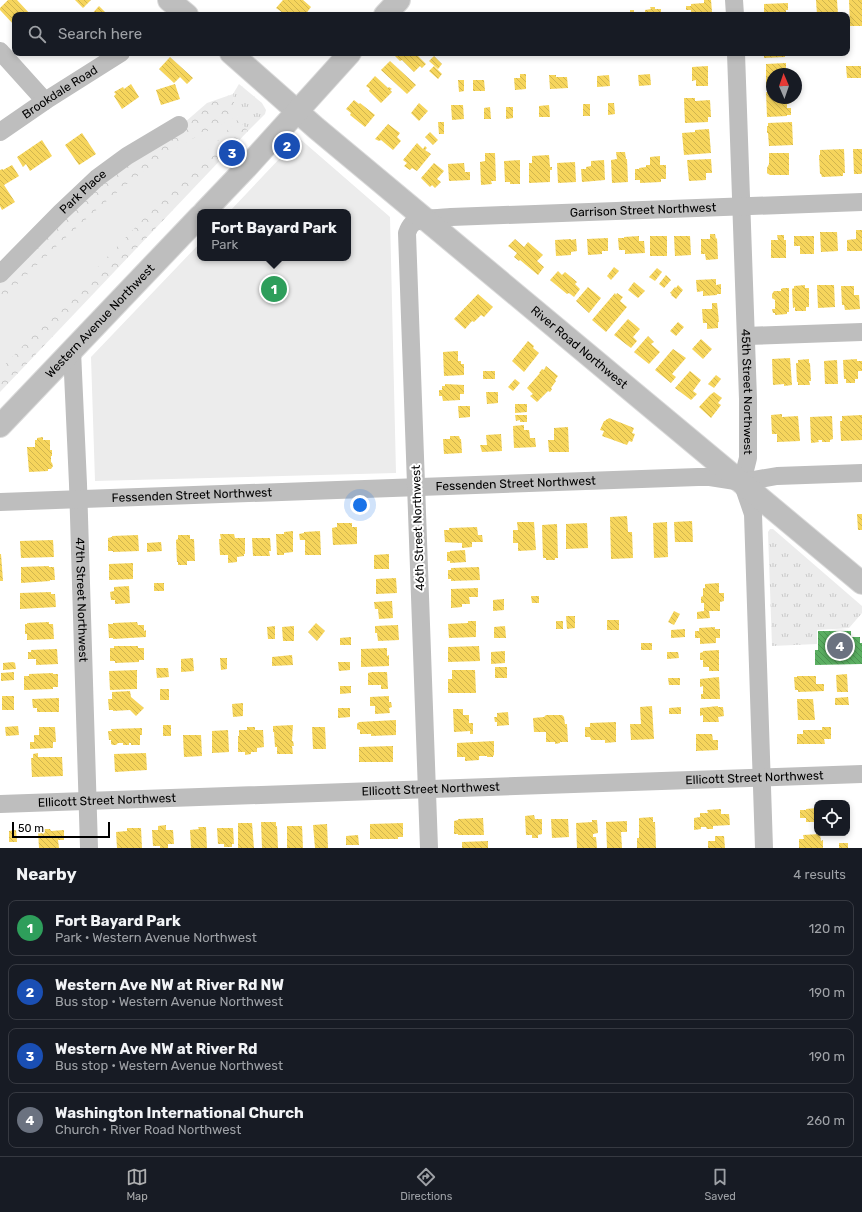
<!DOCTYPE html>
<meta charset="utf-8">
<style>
:root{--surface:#171b24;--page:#242831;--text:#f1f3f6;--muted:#9ea1a6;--line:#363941;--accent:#adaeaf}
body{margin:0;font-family:Rubik,sans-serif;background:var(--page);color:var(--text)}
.controls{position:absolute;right:12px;bottom:12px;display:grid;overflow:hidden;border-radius:8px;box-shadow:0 2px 6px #0003}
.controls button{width:36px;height:36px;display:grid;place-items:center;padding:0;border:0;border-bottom:1px solid var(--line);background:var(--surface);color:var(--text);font:20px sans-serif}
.compass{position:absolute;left:766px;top:68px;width:36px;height:36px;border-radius:50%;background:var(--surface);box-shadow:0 2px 6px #0003;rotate:358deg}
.scale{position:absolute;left:12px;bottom:10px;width:98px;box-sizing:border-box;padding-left:4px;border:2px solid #000;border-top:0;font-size:11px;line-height:14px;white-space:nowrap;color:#000;-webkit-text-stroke:3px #fff;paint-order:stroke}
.you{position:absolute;left:360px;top:505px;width:14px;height:14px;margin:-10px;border:3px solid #fff;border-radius:50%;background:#1a73e8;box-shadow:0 0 0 6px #1a73e833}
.badge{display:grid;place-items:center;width:26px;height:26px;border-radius:50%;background:var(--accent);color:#fff;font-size:13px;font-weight:700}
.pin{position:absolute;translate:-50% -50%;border:2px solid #fff;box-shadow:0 1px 4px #0006}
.popup{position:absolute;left:197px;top:209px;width:154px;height:52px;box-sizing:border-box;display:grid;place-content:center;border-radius:8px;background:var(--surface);filter:drop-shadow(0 1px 3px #0005);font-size:13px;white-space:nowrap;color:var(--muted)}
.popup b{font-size:15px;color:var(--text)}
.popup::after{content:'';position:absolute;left:50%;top:100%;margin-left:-8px;border:8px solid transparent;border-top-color:var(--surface)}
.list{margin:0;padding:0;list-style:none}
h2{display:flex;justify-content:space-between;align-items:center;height:52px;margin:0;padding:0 16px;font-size:17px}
h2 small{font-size:13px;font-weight:400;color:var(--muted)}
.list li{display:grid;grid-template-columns:26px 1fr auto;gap:12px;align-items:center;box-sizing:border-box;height:56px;margin:0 8px 8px;padding:0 8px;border:1px solid var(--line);border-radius:8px}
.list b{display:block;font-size:15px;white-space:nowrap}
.list p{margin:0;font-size:13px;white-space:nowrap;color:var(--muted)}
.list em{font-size:13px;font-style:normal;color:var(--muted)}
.icon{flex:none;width:22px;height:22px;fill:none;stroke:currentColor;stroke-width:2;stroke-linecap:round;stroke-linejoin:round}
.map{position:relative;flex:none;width:862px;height:848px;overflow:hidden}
.search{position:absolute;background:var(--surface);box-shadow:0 2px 6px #0003;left:12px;right:12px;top:12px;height:44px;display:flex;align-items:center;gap:10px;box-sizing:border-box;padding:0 14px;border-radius:8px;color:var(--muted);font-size:15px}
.sheet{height:308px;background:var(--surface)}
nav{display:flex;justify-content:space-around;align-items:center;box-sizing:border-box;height:56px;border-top:1px solid var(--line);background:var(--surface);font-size:11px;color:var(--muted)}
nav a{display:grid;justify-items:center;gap:2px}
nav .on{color:var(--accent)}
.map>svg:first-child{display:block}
.grass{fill:url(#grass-tufts)}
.forest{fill:url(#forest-crowns)}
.green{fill:#ececec}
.homes{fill:url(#homes-back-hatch)}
.public{fill:url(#public-back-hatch)}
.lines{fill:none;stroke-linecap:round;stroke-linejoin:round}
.major-casing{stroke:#dbdbdb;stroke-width:24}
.minor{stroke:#bebebe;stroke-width:18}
.major{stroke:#bebebe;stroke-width:22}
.labels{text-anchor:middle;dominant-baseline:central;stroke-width:4;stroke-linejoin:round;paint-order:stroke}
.street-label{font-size:12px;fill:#000;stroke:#fff}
</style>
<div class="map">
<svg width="862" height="848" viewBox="0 0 862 848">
<defs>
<pattern id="grass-tufts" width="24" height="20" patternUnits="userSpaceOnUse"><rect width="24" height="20" fill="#ececec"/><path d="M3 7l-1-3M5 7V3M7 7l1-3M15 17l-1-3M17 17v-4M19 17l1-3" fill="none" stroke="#c9c9c9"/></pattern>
<pattern id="forest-crowns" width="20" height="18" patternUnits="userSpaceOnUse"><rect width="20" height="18" fill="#ececec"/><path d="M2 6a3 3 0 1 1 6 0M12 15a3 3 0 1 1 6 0" fill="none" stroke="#c9c9c9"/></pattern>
<pattern id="homes-back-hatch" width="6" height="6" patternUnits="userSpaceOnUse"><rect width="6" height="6" fill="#f6d55c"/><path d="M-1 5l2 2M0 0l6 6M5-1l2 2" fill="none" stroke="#d1b54e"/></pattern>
<pattern id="public-back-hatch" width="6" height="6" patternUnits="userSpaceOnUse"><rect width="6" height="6" fill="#5aae61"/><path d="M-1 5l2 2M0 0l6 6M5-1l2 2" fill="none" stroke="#4c9452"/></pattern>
</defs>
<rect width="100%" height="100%" fill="#fff"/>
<g class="grass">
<path d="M239 84 262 103 266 110 265 114 248 131 239 121 234 109 233 94Z"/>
<path d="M770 529H773L862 606V613L849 628 817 630V644L772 646 768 532Z"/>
</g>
<path class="forest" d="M233 94C235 112 236 117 248 131L0 392V279L96 187 169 136 207 103Z"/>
<g class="green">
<path d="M242 114 240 117 0 370V305L8 293C61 242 113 190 175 149 195 136 221 125 242 114Z"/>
<path d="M299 138 390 217 396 473 95 481 91 357 200 243V258H348V212H229Z"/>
</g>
<g class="homes">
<path d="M8 0H17L31 15H15V26L0 10V8Z"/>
<path d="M75 0H91L83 8Z"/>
<path d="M283 0H303L311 7 305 15H286L276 8Z"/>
<path d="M704 0H711L712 12H708V15H691V10H686V6H691V4L704 3Z"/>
<path d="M816 0H837L838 15H817Z"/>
<path d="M849 0H862V26H850Z"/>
<path d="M788 3V10H786V15H764V4Z"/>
<path d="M99 6 108 15H91Z"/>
<path d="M650 7H655V9H661V15H645V10L651 9Z"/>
<path d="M630 10H634V12H640V15H624V12H630Z"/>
<path d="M398 53H415L426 64 422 68 420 66 414 72 402 60 400 61 395 56Z"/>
<path d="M764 53H789V55H785V57L764 58Z"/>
<path d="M434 56 442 64 438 69 429 61Z"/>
<path d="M170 57 193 78 187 84 180 77 174 83 159 69Z"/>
<path d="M390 61 416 85 407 94 381 70Z"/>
<path d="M786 63V74H772V87H766V64Z"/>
<path d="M434 66 442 74 438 79 429 71Z"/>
<path d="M708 66V86H696V80L692 81V67Z"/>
<path d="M846 66H861V78H847Z"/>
<path d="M520 74H526V89L515 90 514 78H520Z"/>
<path d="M650 74 651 85 639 86 638 75Z"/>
<path d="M549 75H556V77H567L568 88 550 89Z"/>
<path d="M609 75 610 86 597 87V76Z"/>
<path d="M375 76 388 88 389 87 392 89 390 90 392 92 381 103 369 91 370 89 366 86Z"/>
<path d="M458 80H464V91L459 92Z"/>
<path d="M473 80H484L485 91H473Z"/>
<path d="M131 84 139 97 122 109 114 96 116 94 114 92 123 87 124 89Z"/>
<path d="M175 84 180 99 161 105 156 90Z"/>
<path d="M766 92H772V98H791V103L787 104V108H791V115H787V116L767 117Z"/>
<path d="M684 98H695V101L710 100 711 117H708V122L685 123Z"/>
<path d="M354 100 359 104 360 103 375 115 365 127 350 115 351 113 346 109Z"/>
<path d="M419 103 428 111 419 121 411 113Z"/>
<path d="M608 103H614L615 114 608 115Z"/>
<rect x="583" y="104" width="7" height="12"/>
<path d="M451 105H463L464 119 452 120Z"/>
<path d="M549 105 550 117H539V106Z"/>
<path d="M490 107 491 119H484V108Z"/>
<path d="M506 107H513V118L506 119Z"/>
<path d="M438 122H444V134H439Z"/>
<path d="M792 122 793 145 769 146 768 133H767V126H768V123Z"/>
<path d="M388 124 400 133 397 137 401 141 393 150 381 140 379 141 375 139Z"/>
<path d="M709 129 711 153 684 155 682 133 695 132V130Z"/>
<path d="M430 132 438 140 433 145 425 137Z"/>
<path d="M82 133 96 154 79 165 65 145Z"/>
<path d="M42 140 52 156 30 171 26 164 23 167 17 157Z"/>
<path d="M417 143 423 149 425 146 427 148 425 150 431 154 417 171 412 168 410 170 404 166 407 163 403 160Z"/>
<path d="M844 149 845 173H843V176L822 177 821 174H820L819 155H820V150Z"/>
<path d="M853 149H862V173L861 174H854Z"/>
<path d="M616 152H625L626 159H627L628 182 612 183 611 160 617 159Z"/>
<path d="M485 153H495L496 181H491L492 184 481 185 480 162 485 161Z"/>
<path d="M769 153H789V175H770L767 173V168L769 164Z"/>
<path d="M549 155 550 167H552V170H550V182L529 183V163H532V156Z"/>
<path d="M660 156V165H666V179H661V182L640 183V180H635V169H639V168L646 167V165H650V157Z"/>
<path d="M711 159 712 173H706V180L689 181 687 160Z"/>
<path d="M520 160V184H510V182H505L504 161Z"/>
<path d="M604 160 605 180 582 182 581 169H586V167L591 166V161Z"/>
<path d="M575 162 576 182 558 183 557 163Z"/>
<path d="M434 163 444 171 437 179 441 182 435 188 432 185 430 187 421 178Z"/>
<path d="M464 163 465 172H470V180L449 181 448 164Z"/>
<path d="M12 165 19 176 4 185 15 202 2 210 0 206V170L3 169V170Z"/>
<path d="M856 230H862V251H847V240L856 239Z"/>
<path d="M820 232H837L838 251 821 252Z"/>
<path d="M710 234H715L716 239 717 238 718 259 706 260 705 254H701V239H710Z"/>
<path d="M777 235H784V240H786V258H771V240H778Z"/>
<path d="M639 236V241H644L645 253 625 254V250H619L618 238H624V237Z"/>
<rect x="650" y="236" width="17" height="20"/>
<path d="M674 236H690L691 255 675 256Z"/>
<path d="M794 236H814V254H800V246H794Z"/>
<path d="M608 238V251H602V254L588 255 587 239Z"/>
<path d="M515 239 524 247 528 242 543 255 537 261 544 267 538 275 520 260 519 261 514 257 517 253 508 246Z"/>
<path d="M571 239V240L576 239 577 251 571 252V255L556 256 555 240Z"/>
<path d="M614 267 619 271 611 280 607 276Z"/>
<path d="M657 268 662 272 655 281 649 277Z"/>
<path d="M558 271 562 275 565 272 577 282 575 284 580 289 574 297 569 293 567 294 550 280Z"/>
<path d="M666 275 671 280 664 288 659 284Z"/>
<path d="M716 279V285L721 284V294H717V295L703 296V291L697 292 696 280Z"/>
<path d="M634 282 645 291 638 298 628 290Z"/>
<path d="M678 285 683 290 676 299 671 295 672 294 670 293 675 287 676 288Z"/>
<path d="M805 285V288H809V307H806V311H795V307L793 308 792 289 794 288V286Z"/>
<path d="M817 285H834L835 307 818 308Z"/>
<path d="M841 286H854V295H859L860 309 845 310 844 305H842Z"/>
<path d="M588 287 601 298 589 313 576 301Z"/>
<path d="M783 288H789V312H787V314L775 315V313H773L772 309H775V300L772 298V294L774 291H781V289Z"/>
<path d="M615 293 616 295 617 293 623 297 620 301 627 307 606 332 592 320Z"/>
<path d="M478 294 493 307 484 317 481 315 474 322 472 321 465 329 454 319Z"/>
<path d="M712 303H717L719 322H718V328L707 329V323H703L702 309H712Z"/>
<path d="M628 319 640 329 633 337 637 341 631 348 614 335Z"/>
<path d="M678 322 684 327 676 336 670 331Z"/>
<path d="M648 336 654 342 651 344 660 352 649 364 634 352Z"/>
<path d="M701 339 712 349 703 359 692 349Z"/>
<path d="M528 341 534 346 533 348 539 353 524 372 512 361Z"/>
<path d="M673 349 686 358 672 374 676 377 671 383 655 370Z"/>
<path d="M458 351V361H461V364H464V375L444 376 443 352Z"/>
<path d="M790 358 792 385 784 386V384L773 385 772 359Z"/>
<path d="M809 359V363H810L811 381H809L810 385H798V382H797L796 363H798V360Z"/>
<path d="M857 359V361H862V371H858V379H855V383H846V379H844L843 360Z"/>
<path d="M837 360 838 384H825L824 361Z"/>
<path d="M546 366 558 376 555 380 556 381 551 388 552 389 550 392 548 391 537 402 530 396 533 394 527 388 540 373H539L542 369 544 370Z"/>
<rect x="483" y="371" width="12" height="8"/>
<path d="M690 371 701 380 693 391 697 394 691 400 675 388Z"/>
<path d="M716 375 721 379 714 388 708 384Z"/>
<path d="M515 379 520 383 513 391 508 387Z"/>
<path d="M445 384 464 385V394H460V400L443 401 442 396H439V390H442V386H445Z"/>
<path d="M486 392H498V403L487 404Z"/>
<path d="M714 392 722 398 718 403 721 405 711 418 699 407 710 395Z"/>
<path d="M515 404H527V412L515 413Z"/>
<path d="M458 406H470V417L459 418Z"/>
<path d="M782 414V417L798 416 800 441 777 442V434H772L771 415Z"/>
<path d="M515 415H527V422H520V420L516 421Z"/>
<path d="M862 415V440L841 441 840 421H842V416Z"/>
<path d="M832 416 833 439 830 440V442H822V440H818L819 442 811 443 810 417Z"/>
<path d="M609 418 634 428 632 433 635 434 632 442 629 441 627 445 602 436 604 431 600 430 604 421H605L607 419H608Z"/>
<path d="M524 425V430H529L530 438H535L536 447 514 448 513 426Z"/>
<path d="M568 427 569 452H549L548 440H554V428Z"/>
<path d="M501 434 502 451 482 452 480 445H487L486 435Z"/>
<path d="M450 436H459L460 439H461L462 453 444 454 443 439H450Z"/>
<path d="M43 437V440H50V450H52V456H51V462L52 463 53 466 51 469H48V471L29 472 27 447H35V440H37V438Z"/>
<path d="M857 514H862V530H858Z"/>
<path d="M627 516 628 532H632L633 558 611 559 610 517Z"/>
<path d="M692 521 693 542H675L674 522Z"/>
<path d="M517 522H534L536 550 518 551V543H513V530H518Z"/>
<path d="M667 522 668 557 654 558 653 523Z"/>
<path d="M337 523H352V527H357V544L333 545 332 528 337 527Z"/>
<path d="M587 523 588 548 566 549V524Z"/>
<path d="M557 524 558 558H555V560H546V558H543L542 525Z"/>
<path d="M477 527 478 535H482L483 542H472V547L462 548V543L445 542 444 530H449V528Z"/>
<path d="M293 531V552L284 553V555H277L276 534H284V532Z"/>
<path d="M320 531 321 555H305V540H300L299 534 304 533V532Z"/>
<path d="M220 534H234L235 538H245V554H244V556L237 557V562L228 563V555H220L219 539H221Z"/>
<path d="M138 535 139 551 113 552V551H108V538L112 537V536Z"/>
<path d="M178 535H190V539H194L195 561H187V565H178V562H177L176 540 178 539Z"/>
<path d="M252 538H270L271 551H269L270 556H253Z"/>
<path d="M53 540 54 557 21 558 20 541Z"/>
<path d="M161 542 162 551 147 552V543Z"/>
<path d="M465 550 466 562 450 563V561H447V552H450V551Z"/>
<path d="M0 554H1L3 581H0Z"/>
<path d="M389 554V569H374V555Z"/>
<path d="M133 563V579L109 580V564Z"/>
<path d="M49 566V567H54L55 580H50V581L21 583V567Z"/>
<path d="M479 567 480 580 451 581V579H448V570H451V568Z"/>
<path d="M396 578 397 593 376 594V579Z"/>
<rect x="154" y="583" width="10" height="8"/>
<path d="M719 583V593H724V601L720 602V611H709L710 618 697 619V612L704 611V603H701V597L703 596V588H705V584Z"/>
<path d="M129 586 130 603 115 604V600H111L110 592 114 591V587Z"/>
<path d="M478 588V597H469L470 604H462V607L451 608V589Z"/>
<path d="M51 592V594H55L56 607 20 609V593Z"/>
<path d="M531 596H539V603H532Z"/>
<path d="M504 599V610L493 611V600Z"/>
<path d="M392 601 393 618 379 619 378 609H375L374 602Z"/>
<path d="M674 611 680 614 674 625 668 622Z"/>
<path d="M566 616H575V628L567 629Z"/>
<rect x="607" y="620" width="12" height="10"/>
<path d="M468 621H476V637L449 638 448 624 468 623Z"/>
<rect x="556" y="621" width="7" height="8"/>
<path d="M49 622V624H53L54 639 27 640V634H25V624H27V623Z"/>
<path d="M137 622 138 625H144V631L146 630V637L113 639V638H109L108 624H113V623Z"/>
<path d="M316 623 325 631 317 641 308 632Z"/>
<path d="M398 625 399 640 378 641 377 633H375V626Z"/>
<path d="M275 626V639H268L267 627Z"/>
<path d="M294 626V641H283L282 627Z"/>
<path d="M505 626 506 638H494V627Z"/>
<path d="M715 627V629H720V638H716V643L700 644V638H695V631H699V628Z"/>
<path d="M685 629V637L671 638V630Z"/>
<path d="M351 637V645H340V638Z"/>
<rect x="641" y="643" width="11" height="7"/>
<path d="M114 646H138V648H144V660H139V662L115 663V661H110V648H114Z"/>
<path d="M479 646 480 661 448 662V647Z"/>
<path d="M387 648V656L389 655V666L361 667V649Z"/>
<path d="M57 649 58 664 36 665V659H28V652H31V650Z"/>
<path d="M719 650V671H709V667H703V660H700V653L703 652V651Z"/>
<path d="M505 651V663L491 664V652Z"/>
<path d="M667 652H678L679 658 667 659Z"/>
<path d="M292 655 293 665 272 666V657Z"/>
<path d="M193 658 194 671 181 672V659Z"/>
<path d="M220 658H227V669L221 670Z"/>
<path d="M13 662 15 663 16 669 3 670V663Z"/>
<path d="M338 662H350V670L339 671Z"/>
<rect x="495" y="667" width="12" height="11"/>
<path d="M156 668H168L169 677 157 678Z"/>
<path d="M137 670V689L110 690 109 671Z"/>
<path d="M452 670H475L476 693H448V679H452Z"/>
<path d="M14 672V680L1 681V673Z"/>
<path d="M372 672H387L388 689H381V685H368V673Z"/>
<path d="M53 673V674H58V687H53V689L24 690V676H29V674Z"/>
<path d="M847 674 848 692H837L836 675Z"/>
<path d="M797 676H816V684H824V691L798 692V690H795L794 677H797Z"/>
<path d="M719 677 720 699H701V694H703V686L700 687V679Z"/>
<path d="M668 678H680V685H669Z"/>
<path d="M340 686H351V693L340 694Z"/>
<rect x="160" y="689" width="9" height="11"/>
<path d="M130 691 131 697 144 708 136 716 130 710 113 711V710H109L108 699H112V692Z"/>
<rect x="2" y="696" width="12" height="14"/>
<path d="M389 696V702H391L392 707 389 708 390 713 375 714V706H370V697Z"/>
<path d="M848 697 849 705H835V698Z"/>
<path d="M59 698V712H37V708H33L32 699Z"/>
<path d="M797 699H813L815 720H798Z"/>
<path d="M243 703V716L233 717 232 704Z"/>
<path d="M652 706 654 739 631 740 630 724H641L640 707Z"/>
<path d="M718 706V707H723L724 716 718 717 719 722H703V715L700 716V708Z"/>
<path d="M681 707V714H669V708Z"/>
<path d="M338 708H350V717L338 718Z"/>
<path d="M453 709H463V715H469V723H473V734H470V731L454 732Z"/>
<path d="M508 712 509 725 497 726V722H495L494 717H497V713Z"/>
<path d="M546 715H562L564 717 565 724H567L568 742H560V743L555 744V742H546V732H534L533 718 544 717Z"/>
<path d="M396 720V735L371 736V734H360V730L357 729V724L359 722Z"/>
<path d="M616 722V742L605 743V740H591L590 737H585V727H590V723Z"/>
<rect x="163" y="725" width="8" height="11"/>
<path d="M293 725 292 741H293L294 746H292L293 754H277V747H275L274 732H273V726Z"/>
<path d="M18 726 19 735 6 736 5 727Z"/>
<path d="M39 727H55L56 742H53V748L30 749V742H34V735H39Z"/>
<path d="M247 727H255V730H263L264 747 257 748V752H251V754L245 755V752H238V736H239V730H247Z"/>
<path d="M312 727H325L326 749H313Z"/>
<path d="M822 727H831V739H824L825 744H797V734H803V730H822Z"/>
<path d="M142 728V735H140V745H131V743H129V745H123V743H118L116 745H113L111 744V740H109L108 731H112L111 729Z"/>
<path d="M228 730 229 752 212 753V731Z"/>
<path d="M696 734H712L713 740H718V750L696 751Z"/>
<path d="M183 735H201L202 756 184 757Z"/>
<path d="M494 741V755L493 756V757H487V756H479V760L465 761V757H457V743Z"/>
<path d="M393 746V762H359V747Z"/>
<path d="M38 753V757H62L63 776 32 777 31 758H33V754Z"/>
<path d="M146 753 147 770 115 772 114 754Z"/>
<path d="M817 808V825H815V822H806V818H800V810H806V809Z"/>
<path d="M721 809V814H729L730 825 713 826V829H707L706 827H701V829L694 830V818L700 817V813H708L707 810Z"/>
<path d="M534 815 535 819H542V834L538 835V838H532V835H526L525 816Z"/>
<path d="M653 817V822H655L656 848H637V838H639V818Z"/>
<path d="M483 818 484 835H458V834H454V821L458 820V819Z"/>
<path d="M551 819H568L569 837 552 838Z"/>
<path d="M592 820H597L598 833 593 834V837H596L597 848H577L576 823 592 822Z"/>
<path d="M627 821V832H621L622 848H607L606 822Z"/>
<path d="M261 822H276V826H277L278 848H262Z"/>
<path d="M238 823H252L254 848H238Z"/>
<path d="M403 823V837H398V839H370V824Z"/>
<path d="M327 824 328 848H315L313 825Z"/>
<path d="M166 825V830H173L174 844H168V848H160V846H153L152 830H158V826Z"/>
<path d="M287 826H302L303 848H287Z"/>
<path d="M198 827H206L207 848H191L190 830 199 829Z"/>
<path d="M127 828H141L142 848H117L116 832 127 831Z"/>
<path d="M217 828H233L234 844H232V847H224V844H218Z"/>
<path d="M42 829H50L51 831 64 830V840H58L59 848H39L38 831H42Z"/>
<path d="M16 830 17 842H9V831Z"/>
<path d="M820 834 821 841 823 840V848H799V839H804L803 835Z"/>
<path d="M358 835 359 845H346V836Z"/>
<path d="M715 836H724L725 848H708V841H715Z"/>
<path d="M488 841V848H462V842Z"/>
<rect x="839" y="843" width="9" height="5"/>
</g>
<path class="public" d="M818 631H851V637H860V643H862V664L815 665V650H818Z"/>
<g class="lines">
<g class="major-casing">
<g id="major">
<path d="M169 0 187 15"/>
<path d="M385 15 399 0"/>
<path id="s8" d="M231 53 316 128 862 583"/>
<path d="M204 212 246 168 350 53"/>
<path id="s9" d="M0 426 200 216"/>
</g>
</g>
<g class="minor">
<path d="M734 0 735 15"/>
<path d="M0 51 45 101"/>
<path id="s1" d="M736 53 748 399V458L742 482 753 514 764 848"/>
<path id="s2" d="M0 132 45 101 121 53"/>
<path id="s3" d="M0 274 60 213 97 178 127 156 179 125"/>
<path d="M746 336 862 332"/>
<path id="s4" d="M72 351 78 484 89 848"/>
<path id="s5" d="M0 502 698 477H710L742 482 777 476 862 473"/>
<path id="s6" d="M0 804 862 774"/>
<path id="s7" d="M429 848 407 233C408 230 409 227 412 224 419 218 440 218 451 217L862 202"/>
</g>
<use href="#major" class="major"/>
</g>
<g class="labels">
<g class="street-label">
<text stroke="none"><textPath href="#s2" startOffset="72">Brookdale Road</textPath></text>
<text stroke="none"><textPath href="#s3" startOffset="117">Park Place</textPath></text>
<text stroke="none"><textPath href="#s7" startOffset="858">Garrison Street Northwest</textPath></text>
<text stroke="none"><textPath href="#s9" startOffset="145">Western Avenue Northwest</textPath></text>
<text stroke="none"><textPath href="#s8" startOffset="456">River Road Northwest</textPath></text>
<text stroke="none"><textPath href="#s1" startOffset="339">45th Street Northwest</textPath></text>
<text stroke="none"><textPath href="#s5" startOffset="516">Fessenden Street Northwest</textPath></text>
<text stroke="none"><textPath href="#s5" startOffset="192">Fessenden Street Northwest</textPath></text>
<text transform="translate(418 528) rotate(-92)">46th Street Northwest</text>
<text stroke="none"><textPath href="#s4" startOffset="249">47th Street Northwest</textPath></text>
<text stroke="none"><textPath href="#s6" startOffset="755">Ellicott Street Northwest</textPath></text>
<text stroke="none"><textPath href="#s6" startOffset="431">Ellicott Street Northwest</textPath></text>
<text stroke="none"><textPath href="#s6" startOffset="107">Ellicott Street Northwest</textPath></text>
</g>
</g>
</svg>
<div class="controls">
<button><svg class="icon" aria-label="locate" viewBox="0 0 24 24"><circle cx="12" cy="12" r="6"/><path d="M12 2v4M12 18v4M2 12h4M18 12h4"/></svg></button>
</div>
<svg class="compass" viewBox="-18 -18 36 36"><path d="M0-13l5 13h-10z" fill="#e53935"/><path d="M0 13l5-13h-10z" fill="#9ea1a6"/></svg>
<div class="scale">50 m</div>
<div class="you"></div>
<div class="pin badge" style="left:274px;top:289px;background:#2e9e5b">1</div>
<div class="popup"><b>Fort Bayard Park</b>Park</div>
<div class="pin badge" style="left:287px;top:146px;background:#1a4fb4">2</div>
<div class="pin badge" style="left:232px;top:153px;background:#1a4fb4">3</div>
<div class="pin badge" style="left:840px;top:646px;background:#6b7280">4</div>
<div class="search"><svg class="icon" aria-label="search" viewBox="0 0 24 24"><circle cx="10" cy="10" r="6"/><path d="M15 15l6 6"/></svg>Search here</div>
</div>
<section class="sheet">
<h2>Nearby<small>4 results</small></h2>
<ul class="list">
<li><span class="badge" style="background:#2e9e5b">1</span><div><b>Fort Bayard Park</b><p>Park · Western Avenue Northwest</p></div><em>120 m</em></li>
<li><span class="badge" style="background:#1a4fb4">2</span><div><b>Western Ave NW at River Rd NW</b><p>Bus stop · Western Avenue Northwest</p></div><em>190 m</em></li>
<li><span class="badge" style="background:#1a4fb4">3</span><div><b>Western Ave NW at River Rd</b><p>Bus stop · Western Avenue Northwest</p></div><em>190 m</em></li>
<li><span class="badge" style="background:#6b7280">4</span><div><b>Washington International Church</b><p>Church · River Road Northwest</p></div><em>260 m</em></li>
</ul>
</section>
<nav>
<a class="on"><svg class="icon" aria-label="map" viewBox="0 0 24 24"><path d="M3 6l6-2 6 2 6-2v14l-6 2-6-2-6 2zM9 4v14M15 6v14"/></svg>Map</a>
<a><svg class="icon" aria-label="directions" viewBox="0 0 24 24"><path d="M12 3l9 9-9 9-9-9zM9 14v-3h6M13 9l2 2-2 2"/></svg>Directions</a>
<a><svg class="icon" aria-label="saved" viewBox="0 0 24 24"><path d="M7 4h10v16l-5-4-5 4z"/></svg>Saved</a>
</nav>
